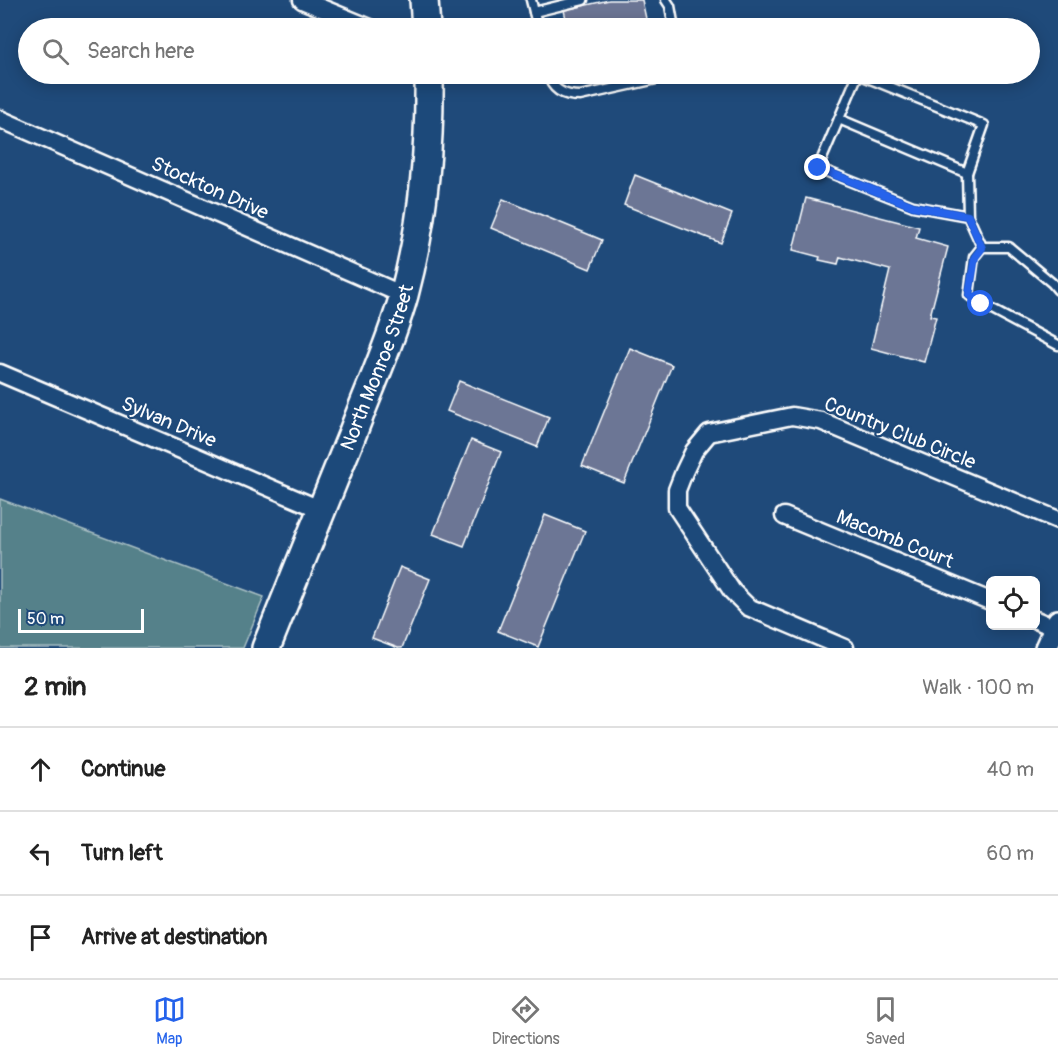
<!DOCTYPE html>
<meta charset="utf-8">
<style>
:root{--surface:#fff;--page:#f6f6f6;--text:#222;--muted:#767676;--line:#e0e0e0;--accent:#2563eb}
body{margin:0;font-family:Pangolin,sans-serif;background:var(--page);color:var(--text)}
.controls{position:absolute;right:18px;bottom:18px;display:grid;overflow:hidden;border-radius:9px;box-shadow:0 3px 15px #0003}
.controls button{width:54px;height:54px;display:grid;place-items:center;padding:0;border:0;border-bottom:2px solid var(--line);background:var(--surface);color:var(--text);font:30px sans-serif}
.scale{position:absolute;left:18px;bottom:15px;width:126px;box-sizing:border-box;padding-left:6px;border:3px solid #fff;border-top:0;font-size:16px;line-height:21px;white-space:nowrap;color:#fff;-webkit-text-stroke:4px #1f4a7a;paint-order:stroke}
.stop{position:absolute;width:18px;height:18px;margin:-14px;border:4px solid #2563eb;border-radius:50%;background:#fff}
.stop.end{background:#2563eb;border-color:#fff;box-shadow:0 2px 6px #0008}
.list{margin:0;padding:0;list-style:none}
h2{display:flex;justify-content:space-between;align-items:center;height:78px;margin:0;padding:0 24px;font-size:26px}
h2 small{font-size:20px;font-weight:400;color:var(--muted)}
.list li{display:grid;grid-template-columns:39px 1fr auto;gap:18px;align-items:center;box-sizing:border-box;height:84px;padding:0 24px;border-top:2px solid var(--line)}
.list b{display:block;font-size:22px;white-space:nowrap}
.list em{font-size:20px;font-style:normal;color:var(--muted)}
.icon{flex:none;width:33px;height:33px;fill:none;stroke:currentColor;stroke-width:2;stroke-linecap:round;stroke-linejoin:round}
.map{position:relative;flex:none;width:1058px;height:648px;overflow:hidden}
.search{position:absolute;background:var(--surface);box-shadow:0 3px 15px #0003;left:18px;right:18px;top:18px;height:66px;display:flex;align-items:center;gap:15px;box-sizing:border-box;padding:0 21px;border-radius:33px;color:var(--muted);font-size:22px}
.sheet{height:330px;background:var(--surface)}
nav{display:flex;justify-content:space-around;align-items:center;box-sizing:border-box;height:84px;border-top:2px solid var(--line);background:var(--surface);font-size:16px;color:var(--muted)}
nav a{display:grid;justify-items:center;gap:3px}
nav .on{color:var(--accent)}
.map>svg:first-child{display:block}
.green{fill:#54818a;stroke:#aac0c4;stroke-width:1.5}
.building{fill:#6c7695;stroke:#fff;stroke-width:1.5}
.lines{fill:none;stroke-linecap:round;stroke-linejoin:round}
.service-casing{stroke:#fff;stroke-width:13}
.minor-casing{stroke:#fff;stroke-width:21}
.tertiary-casing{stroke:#fff;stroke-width:26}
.primary-casing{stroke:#fff;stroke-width:32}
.service{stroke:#1f4a7a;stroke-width:8}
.minor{stroke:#1f4a7a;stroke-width:16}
.tertiary{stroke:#1f4a7a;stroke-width:21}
.primary{stroke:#1f4a7a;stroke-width:27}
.route{stroke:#2563eb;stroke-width:8}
.labels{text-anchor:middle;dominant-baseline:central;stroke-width:4.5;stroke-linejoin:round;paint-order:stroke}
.street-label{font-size:20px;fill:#fff;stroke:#1f4a7a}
</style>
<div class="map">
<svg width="1058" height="648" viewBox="0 0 1058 648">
<rect width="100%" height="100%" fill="#1f4a7a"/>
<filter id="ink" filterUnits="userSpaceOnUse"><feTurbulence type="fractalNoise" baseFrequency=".0167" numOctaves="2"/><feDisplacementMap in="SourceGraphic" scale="12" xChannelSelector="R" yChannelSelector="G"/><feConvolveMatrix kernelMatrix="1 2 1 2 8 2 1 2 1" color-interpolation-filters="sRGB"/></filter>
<g filter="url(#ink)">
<path class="green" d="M0 499 264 597 243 648H0Z"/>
<g class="building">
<path d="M609 0H642L648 28H568L564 10Z"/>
<path d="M635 175 732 214 721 243 624 205Z"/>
<path d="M806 198 919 227 916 238 948 247 930 316 936 317 924 362 871 348 890 270 840 257 838 264 819 260 820 257 793 250Z"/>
<path d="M503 199 602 240 590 269 491 228Z"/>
<path d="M630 348 672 365 624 483 582 466Z"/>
<path d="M459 381 549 417 537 447 447 411Z"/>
<path d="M471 440 501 452 464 546 433 534Z"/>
<path d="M545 515 585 531 538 647 498 631Z"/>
<path d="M400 567 430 579 402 648H398L372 638Z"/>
</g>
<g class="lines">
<g class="service-casing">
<g id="service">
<path d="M531 0 538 28"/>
<path d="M666 0 670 6 674 28"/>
<path d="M534 12 583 0"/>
<path d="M548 74C552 90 564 96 580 96L679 74"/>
<path d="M839 119 967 173"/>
<path d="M968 216 913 206 818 168 858 74 984 125 967 173 968 216 982 247"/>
<path d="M1058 290 1052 283 1009 247H982L974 257 969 295 981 304 1058 345"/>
</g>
</g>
<g class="minor-casing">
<g id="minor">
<path d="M302 0 370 28"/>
<path d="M0 119 403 295"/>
<path d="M0 373 322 510"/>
<path d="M784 516 990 601"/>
<path d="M1036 620 1055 628"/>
<path d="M845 648 748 607 732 591 677 508V490L684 472 694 451 709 433 792 416 821 421 1058 520"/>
</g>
</g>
<g class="tertiary-casing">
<path id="tertiary" d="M1046 648 1058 621"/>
</g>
<g class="primary-casing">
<g id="primary">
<path d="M424 0 426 28"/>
<path id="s1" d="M266 648C295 576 324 504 353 432 370 387 391 342 404 295 423 224 430 147 429 74"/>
</g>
</g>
<use href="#service" class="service"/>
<use href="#minor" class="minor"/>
<use href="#tertiary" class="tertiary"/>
<use href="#primary" class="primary"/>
</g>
</g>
<g class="lines" filter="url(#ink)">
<path class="route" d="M818 168 913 206 968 216 982 248 975 257 969 295 981 304"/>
</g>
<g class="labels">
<g class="street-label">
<text transform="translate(210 188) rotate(24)">Stockton Drive</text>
<text stroke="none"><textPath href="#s1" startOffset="302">North Monroe Street</textPath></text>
<text transform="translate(169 422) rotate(23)">Sylvan Drive</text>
<text transform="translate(900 433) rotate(22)">Country Club Circle</text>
<text transform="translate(895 539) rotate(22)">Macomb Court</text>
</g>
</g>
</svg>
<div class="controls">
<button><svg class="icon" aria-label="locate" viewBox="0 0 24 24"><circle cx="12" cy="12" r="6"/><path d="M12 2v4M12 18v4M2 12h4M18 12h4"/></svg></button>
</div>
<div class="scale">50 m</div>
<div class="stop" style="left:981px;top:304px"></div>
<div class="stop end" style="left:818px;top:168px"></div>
<div class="search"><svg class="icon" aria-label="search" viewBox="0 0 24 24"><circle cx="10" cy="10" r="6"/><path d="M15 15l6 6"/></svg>Search here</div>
</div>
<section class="sheet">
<h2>2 min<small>Walk · 100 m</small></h2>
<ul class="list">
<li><svg class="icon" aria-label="ahead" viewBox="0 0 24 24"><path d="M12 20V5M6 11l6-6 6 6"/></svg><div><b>Continue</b></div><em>40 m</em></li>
<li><svg class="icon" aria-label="left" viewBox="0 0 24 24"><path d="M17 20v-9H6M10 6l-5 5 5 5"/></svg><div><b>Turn left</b></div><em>60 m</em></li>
<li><svg class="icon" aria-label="arrive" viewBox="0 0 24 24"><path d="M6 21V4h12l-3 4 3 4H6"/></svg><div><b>Arrive at destination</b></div></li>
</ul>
</section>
<nav>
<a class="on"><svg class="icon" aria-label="map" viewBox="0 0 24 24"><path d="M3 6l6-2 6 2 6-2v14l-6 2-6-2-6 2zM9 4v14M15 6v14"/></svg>Map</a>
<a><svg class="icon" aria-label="directions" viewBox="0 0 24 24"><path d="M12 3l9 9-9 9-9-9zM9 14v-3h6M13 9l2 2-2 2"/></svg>Directions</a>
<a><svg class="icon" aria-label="saved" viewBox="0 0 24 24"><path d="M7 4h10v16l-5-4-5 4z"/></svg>Saved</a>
</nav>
